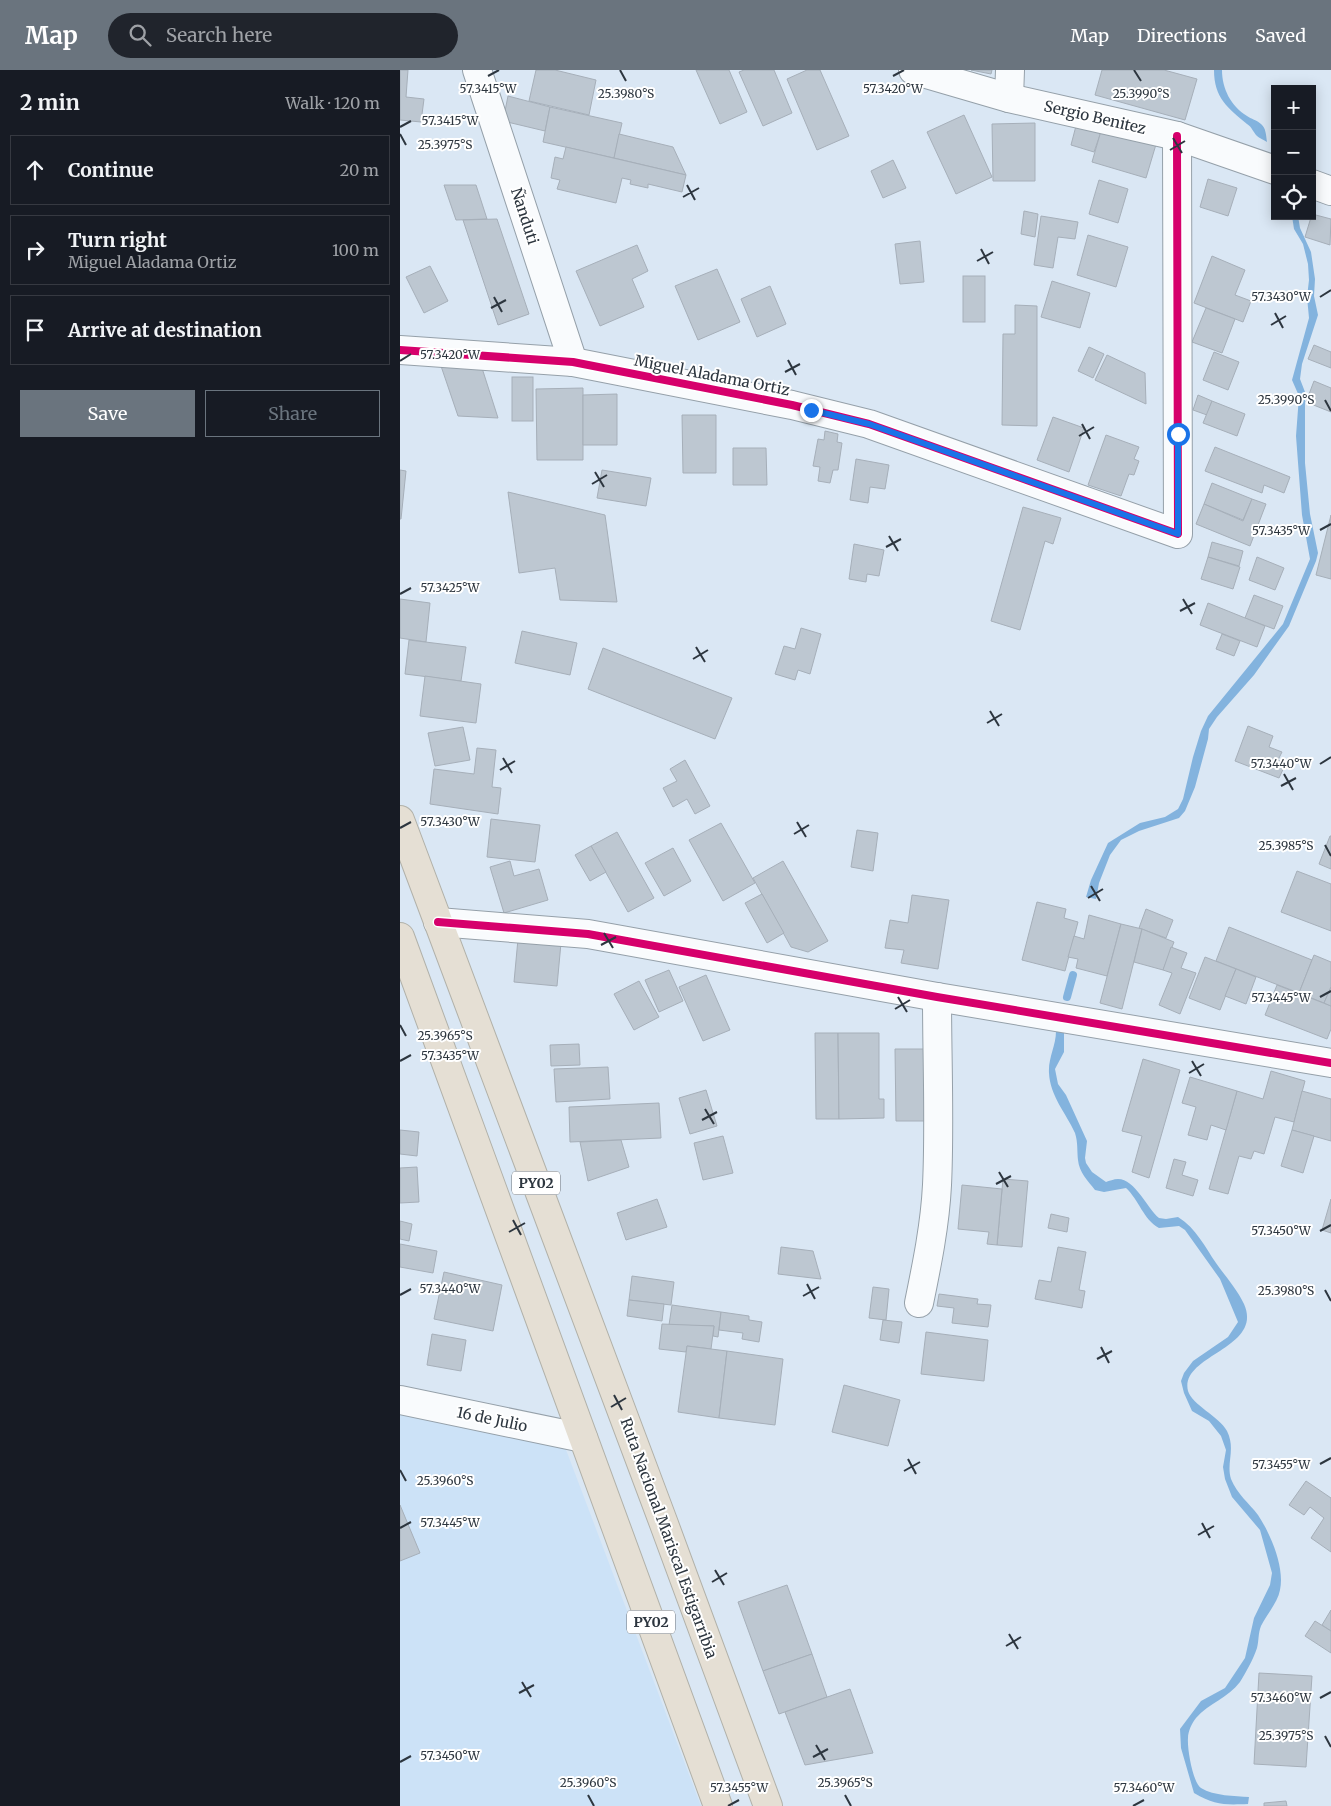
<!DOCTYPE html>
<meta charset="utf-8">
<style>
:root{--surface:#171b24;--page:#20242c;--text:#f1f3f6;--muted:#9ea1a6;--line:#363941;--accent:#6a747e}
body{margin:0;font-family:Merriweather,serif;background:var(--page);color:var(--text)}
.controls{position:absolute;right:15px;top:15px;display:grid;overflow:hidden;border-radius:0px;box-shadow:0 2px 12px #0003}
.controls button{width:45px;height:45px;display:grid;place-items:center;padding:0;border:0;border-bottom:1px solid var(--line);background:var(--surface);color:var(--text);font:25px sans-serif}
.stop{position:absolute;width:15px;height:15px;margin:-11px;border:4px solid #1a73e8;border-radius:50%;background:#fff}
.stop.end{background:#1a73e8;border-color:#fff;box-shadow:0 1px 5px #0008}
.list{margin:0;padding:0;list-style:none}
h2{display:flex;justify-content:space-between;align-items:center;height:65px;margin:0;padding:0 20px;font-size:21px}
h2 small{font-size:16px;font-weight:400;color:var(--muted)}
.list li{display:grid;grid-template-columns:32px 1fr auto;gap:15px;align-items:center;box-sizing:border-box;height:70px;margin:0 10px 10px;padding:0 10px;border:1px solid var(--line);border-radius:0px}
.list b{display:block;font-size:19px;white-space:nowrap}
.list p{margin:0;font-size:16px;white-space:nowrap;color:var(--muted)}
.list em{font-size:16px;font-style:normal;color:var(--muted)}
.actions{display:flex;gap:10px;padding:15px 20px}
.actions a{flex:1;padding:11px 0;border:1px solid var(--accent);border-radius:0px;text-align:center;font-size:18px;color:var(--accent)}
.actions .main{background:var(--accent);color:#fff}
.icon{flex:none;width:28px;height:28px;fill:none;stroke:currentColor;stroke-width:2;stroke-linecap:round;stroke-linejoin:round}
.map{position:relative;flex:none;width:931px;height:1736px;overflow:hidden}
header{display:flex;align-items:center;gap:30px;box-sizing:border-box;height:70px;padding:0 25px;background:var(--accent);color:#fff}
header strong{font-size:24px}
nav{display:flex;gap:28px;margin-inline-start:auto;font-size:18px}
.search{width:350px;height:45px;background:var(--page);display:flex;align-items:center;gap:12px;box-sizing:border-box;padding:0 18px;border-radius:28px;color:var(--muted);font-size:19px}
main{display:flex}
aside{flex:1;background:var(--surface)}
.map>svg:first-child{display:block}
.built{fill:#cce2f7}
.water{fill:#83b3de}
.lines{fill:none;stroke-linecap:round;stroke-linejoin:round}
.stream{stroke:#83b3de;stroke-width:8}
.building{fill:#bdc7d1;stroke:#a6afb9}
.street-casing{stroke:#95a0a9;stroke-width:30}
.highway-casing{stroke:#b1b1a9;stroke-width:30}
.street{stroke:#f9fbfd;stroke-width:28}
.highway{stroke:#e5dfd4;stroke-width:28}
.cycleway-casing{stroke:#fff;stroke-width:11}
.cycleway{stroke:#d6006c;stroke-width:8}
.route{stroke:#1a73e8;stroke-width:6}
.ticks{fill:none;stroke:#2d363f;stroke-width:2}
.labels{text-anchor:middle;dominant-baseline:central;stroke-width:4;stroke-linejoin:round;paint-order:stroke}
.shield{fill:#fff;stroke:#6c7279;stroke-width:1}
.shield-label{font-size:14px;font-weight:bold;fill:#2d363f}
.street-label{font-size:15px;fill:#2d363f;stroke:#fff}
.ticks-label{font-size:12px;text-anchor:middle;fill:#2d363f;stroke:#fff;stroke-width:4;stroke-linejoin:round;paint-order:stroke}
</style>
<header>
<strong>Map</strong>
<div class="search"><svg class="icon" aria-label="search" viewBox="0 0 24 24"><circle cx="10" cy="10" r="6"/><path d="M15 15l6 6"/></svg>Search here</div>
<nav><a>Map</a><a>Directions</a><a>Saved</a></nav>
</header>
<main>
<aside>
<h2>2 min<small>Walk · 120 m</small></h2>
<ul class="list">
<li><svg class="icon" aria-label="ahead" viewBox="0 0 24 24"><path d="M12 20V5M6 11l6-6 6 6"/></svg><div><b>Continue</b></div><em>20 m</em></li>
<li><svg class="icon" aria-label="right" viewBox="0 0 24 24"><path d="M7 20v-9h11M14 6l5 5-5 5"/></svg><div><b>Turn right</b><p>Miguel Aladama Ortiz</p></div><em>100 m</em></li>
<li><svg class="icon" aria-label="arrive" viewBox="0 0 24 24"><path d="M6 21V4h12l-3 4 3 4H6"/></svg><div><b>Arrive at destination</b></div></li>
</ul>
<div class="actions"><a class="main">Save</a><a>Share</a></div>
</aside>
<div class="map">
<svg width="931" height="1736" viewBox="0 0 931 1736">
<rect width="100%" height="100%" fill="#dae7f4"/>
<path class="built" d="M0 1344 165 1377 301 1736H0Z"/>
<g class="water">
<path d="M814 0H822C822 19 831 36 847 46 851 49 857 50 861 54 866 58 866 65 867 72 864 70 859 68 857 66 853 62 852 57 847 54 828 38 814 28 814 0Z"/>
<path d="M892 146H898L900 158 911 182 915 209 914 226 918 245 902 294 900 309 905 322V393L910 444 918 483 916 491 889 556 854 605 817 647 809 659 808 669 795 717 785 741 779 748 739 761 721 770 710 785 699 813 696 829 686 827 691 810 708 773 740 753 765 747 778 739 783 729 793 687 801 661 808 646 883 554 910 489 902 445 896 366 899 326 892 310 909 248 907 227 909 210 908 194 903 174 894 159Z"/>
<path d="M656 961 664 963V982L655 999 658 1014 666 1025 687 1071 685 1088 686 1093 692 1102 706 1112C709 1111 714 1109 718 1109 735 1109 747 1138 759 1148L766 1149 778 1147C796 1158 805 1177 816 1193 825 1206 837 1219 844 1234 864 1279 779 1285 788 1321 792 1335 819 1346 827 1361 836 1379 826 1393 831 1409 837 1424 849 1433 858 1445 870 1463 885 1497 880 1520 878 1532 867 1544 861 1556 858 1563 859 1571 857 1578 853 1590 846 1602 840 1612 828 1628 809 1633 796 1648 792 1653 788 1661 788 1668 787 1679 793 1713 801 1718 814 1726 835 1726 849 1727L848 1734C824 1735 815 1735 794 1723L781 1678 780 1659 801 1631 825 1618 845 1588 854 1548 870 1515 872 1503 860 1460 832 1427 825 1409 823 1397 826 1380 821 1366 809 1351 792 1341 784 1323 781 1311 784 1303 793 1291 828 1267 838 1252 820 1209 785 1160 779 1156 759 1158C743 1149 739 1130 726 1118L704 1122 695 1120C688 1111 679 1102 678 1090 677 1081 678 1072 675 1063 666 1043 650 1026 649 1003 648 988 656 976 656 961Z"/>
</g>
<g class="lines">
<path class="stream" d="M667 927 673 905"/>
</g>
<g class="building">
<path d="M0 0H8L6 27 24 29 21 52 0 50Z"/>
<path d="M136 0H155L196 10 189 45 129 31Z"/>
<path d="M296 0H329L347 42 320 54Z"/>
<path d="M344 0H374L392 43 363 56 339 2Z"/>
<path d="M407 0H420L449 66 417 80 387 9Z"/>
<path d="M571 0H592L591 4Z"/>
<path d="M702 0H764L797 9 785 50 695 25Z"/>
<path d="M108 26 150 37 145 61 103 51Z"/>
<path d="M150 37 222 53 214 88 143 72Z"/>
<path d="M564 45 592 107 556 124 527 62Z"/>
<path d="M677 52 702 59 694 82 671 75Z"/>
<path d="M635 53V111H593L592 54Z"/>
<path d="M703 54 757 71 746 108 692 92Z"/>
<path d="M219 64 273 77 286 105 214 88Z"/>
<path d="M166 77 286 105 282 122 248 114V118L230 114 231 110 222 108 216 133 157 119 160 110 151 108 155 87 163 89Z"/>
<path d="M493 90 506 118 483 128 471 101Z"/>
<path d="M808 109 837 118 828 146 800 137Z"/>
<path d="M699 110 728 119 718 153 689 144Z"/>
<path d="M44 115H76L87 149 56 150Z"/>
<path d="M624 141 638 144 635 167 621 164Z"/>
<path d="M912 144 931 149 930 175 905 167Z"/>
<path d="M641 146 678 152 675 169 658 167 653 198 634 195Z"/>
<path d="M97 149 129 244 98 255 63 150Z"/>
<path d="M688 165 728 177 716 217 677 205Z"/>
<path d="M520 171 524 212 500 214 495 174Z"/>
<path d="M237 175 248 201 232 209 244 237 200 256 176 201Z"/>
<path d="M812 186 845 200 835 225 851 231 843 252 794 233Z"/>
<path d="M30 196 48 231 24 243 6 207Z"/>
<path d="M317 199 340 252 298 270 275 216Z"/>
<rect x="563" y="206" width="22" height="46"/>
<path d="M652 211 690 223 680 258 641 247Z"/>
<path d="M370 216 386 254 357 267 341 229Z"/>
<path d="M615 235 637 236V356L602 355 603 264H615Z"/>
<path d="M806 238 835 249 822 283 792 272Z"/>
<path d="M914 275 931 282V298L908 289Z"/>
<path d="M689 277 704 284 693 308 678 301Z"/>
<path d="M814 282 839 292 828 320 803 310Z"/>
<path d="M707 285 745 303 746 334 695 310Z"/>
<path d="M41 296 82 298 98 348 58 346Z"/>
<rect x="112" y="307" width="21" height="44"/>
<path d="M914 311 931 318V342L906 332Z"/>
<path d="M183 318V390H137L136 319Z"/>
<path d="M217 324V375H183V325Z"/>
<path d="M798 325 812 331 807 345 793 340Z"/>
<path d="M812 331 845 344 837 366 803 353Z"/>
<path d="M282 345H316V403H283Z"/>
<path d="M653 347 684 358 669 402 637 390Z"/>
<path d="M425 361 438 364 437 372 442 373 438 400H433L430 413 418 411 420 397 413 396 418 369 424 370Z"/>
<path d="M706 365 739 377 734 389 739 391 734 405 729 404 721 426 688 415Z"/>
<path d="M815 377 890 407 884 423 864 415 862 423 805 401Z"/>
<path d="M333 378H366L367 415H333Z"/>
<path d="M456 389 489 395 485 419 470 417 468 433 450 430Z"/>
<path d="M0 400 6 401 1 449H0Z"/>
<path d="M202 400 251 408 246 436 197 428Z"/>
<path d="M812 413 852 429 843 450 804 434Z"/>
<path d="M108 422 205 445 217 532 160 530 155 498 119 503Z"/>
<path d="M852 429 866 434 850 476 796 454 804 434 843 451Z"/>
<path d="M623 437 661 448 653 474 645 471 620 560 591 551Z"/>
<path d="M931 445V509L916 505Z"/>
<path d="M812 472 843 481 839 496 808 487Z"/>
<path d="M454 474 484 480 479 506 467 504 466 512 449 509Z"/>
<path d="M808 487 840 497 833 519 801 509Z"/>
<path d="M857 487 884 498 875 520 849 510Z"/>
<path d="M854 525 883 536 874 559 845 548Z"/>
<path d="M0 529 30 533 26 572 0 568Z"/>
<path d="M808 533 865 556 857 577 800 555Z"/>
<path d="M401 558 421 564 410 604 398 600 395 610 375 604 384 576 395 579Z"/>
<path d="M122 561 177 573 170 605 115 593Z"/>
<path d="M822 564 840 571 834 586 816 579Z"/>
<path d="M9 570 66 577 61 611 5 604Z"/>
<path d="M203 578 332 628 315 669 188 619Z"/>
<path d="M25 606 81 614 76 653 20 646Z"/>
<path d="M848 656 873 666 869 677 882 682 878 690 886 693 879 708 835 691Z"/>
<path d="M63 657 70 690 35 696 28 663Z"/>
<path d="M77 678 96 680 92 717 101 718 98 744 30 734 34 699 74 704Z"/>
<path d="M285 690 310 736 295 744 287 729 273 737 263 718 277 711 270 699Z"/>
<path d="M91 749 140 755 135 792 87 787Z"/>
<path d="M321 753 355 813 323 831 289 770Z"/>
<path d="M457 760 478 763 473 801 451 797Z"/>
<path d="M217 762 254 828 228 842 191 776Z"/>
<path d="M930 766H931V799L919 794Z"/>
<path d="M191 776 206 802 190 811 175 785Z"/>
<path d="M273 778 291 811 264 826 245 793Z"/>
<path d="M110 791 114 806 139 799 148 830 104 843 90 797Z"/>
<path d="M383 791 428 871 408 882 391 877 353 808Z"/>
<path d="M897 801 931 814V861L881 842Z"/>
<path d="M362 824 384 863 367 873 345 833Z"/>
<path d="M512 825 549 830 538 899 501 893 504 880 485 878 490 850 508 853Z"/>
<path d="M637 832 666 839 664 848 678 852 665 901 622 890Z"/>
<path d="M746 839 773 850 766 868 739 858Z"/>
<path d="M689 845 721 854 707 906 676 898 678 889 668 887 674 866 684 869Z"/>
<path d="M721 854 742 859 722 939 700 933Z"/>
<path d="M829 857 912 890 899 923 816 891Z"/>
<path d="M742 859 774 872 763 900 734 892Z"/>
<path d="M118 869 161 873 157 916 114 912Z"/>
<path d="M771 877 787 883 781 898 796 903 780 944 759 935 772 903 763 900Z"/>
<path d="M914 885 931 892V917L924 933 899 923Z"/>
<path d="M805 887 836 899 820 940 789 928Z"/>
<path d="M836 899 856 907 846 934 825 926Z"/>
<path d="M269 900 283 931 259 942 245 910Z"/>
<path d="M306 905 330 960 303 971 279 917Z"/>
<path d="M239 911 259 947 234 960 214 924Z"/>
<path d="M877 915 931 936V959L927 969 865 945Z"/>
<path d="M931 917V936L924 933Z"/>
<path d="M415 963H438L439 1049H416Z"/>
<path d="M438 963H479V1029H484V1048L439 1049Z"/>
<path d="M179 974 180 995 151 996 150 975Z"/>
<path d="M495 979H531L532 1051H496Z"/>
<path d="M743 989 780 1000 749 1108 732 1102 742 1066 722 1061Z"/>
<path d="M208 997 210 1029 156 1032 154 999Z"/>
<path d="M871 1001 905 1011 894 1052 875 1047 864 1084 854 1081 851 1089 839 1086 828 1124 809 1119 837 1021 863 1029Z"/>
<path d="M790 1007 837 1021 826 1060 811 1055 807 1070 788 1065 796 1037 782 1033Z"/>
<path d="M306 1020 317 1056 290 1064 279 1028Z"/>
<path d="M902 1021 931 1029V1071L892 1060Z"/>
<path d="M259 1033 261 1068 170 1072 169 1037Z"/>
<path d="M0 1060 19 1062 17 1086 0 1084Z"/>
<path d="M892 1060 914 1066 903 1103 881 1096Z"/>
<path d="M323 1066 333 1103 303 1110 294 1073Z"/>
<path d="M221 1070 229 1097 188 1111 180 1072Z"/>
<path d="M774 1089 786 1092 782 1105 798 1110 793 1126 766 1118Z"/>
<path d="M17 1097 19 1132 0 1133V1098Z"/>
<path d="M603 1109 628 1111 622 1177 597 1175Z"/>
<path d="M562 1115 602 1119 597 1175 587 1174 589 1162 558 1159Z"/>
<path d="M257 1129 267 1157 226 1170 217 1143Z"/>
<path d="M931 1129V1163L922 1160Z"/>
<path d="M651 1144 669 1148 667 1162 648 1158Z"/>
<path d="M0 1151 12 1154 9 1171 0 1169Z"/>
<path d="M0 1174 37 1181 33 1203 0 1197Z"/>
<path d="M381 1177 413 1181 421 1209 378 1204Z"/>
<path d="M658 1177 686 1182 679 1220 685 1221 682 1238 635 1229 639 1210 651 1212Z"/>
<path d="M44 1202 102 1215 93 1261 34 1249Z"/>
<path d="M232 1206 274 1212 271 1235 229 1230Z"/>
<path d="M473 1217 489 1219 486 1250 469 1248Z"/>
<path d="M539 1224 578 1229 577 1234 591 1235 588 1257 552 1253 554 1238 537 1236Z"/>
<path d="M229 1230 264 1234 262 1251 227 1246Z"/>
<path d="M272 1235 321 1242 318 1267 313 1266 314 1256 269 1255Z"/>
<path d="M321 1242 349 1246V1250L362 1252 359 1272 342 1269 343 1263 319 1260Z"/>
<path d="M483 1250 502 1252 499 1273 480 1270Z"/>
<path d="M262 1254 314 1256 311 1279 287 1276 286 1282 259 1279Z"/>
<path d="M526 1262 588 1270 584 1311 521 1304Z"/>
<path d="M32 1264 66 1270 61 1301 27 1295Z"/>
<path d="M287 1276 327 1281 319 1348 278 1342Z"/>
<path d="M327 1281 383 1289 375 1355 319 1348Z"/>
<path d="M444 1315 500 1330 488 1376 432 1362Z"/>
<path d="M906 1411 931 1428V1482L911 1468 924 1448 910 1437 904 1445 889 1435Z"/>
<path d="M0 1435 20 1483 0 1491Z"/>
<path d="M387 1515 412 1584 363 1601 338 1532Z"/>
<path d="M931 1540V1561L922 1555Z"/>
<path d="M915 1551 931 1561V1583L905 1566Z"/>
<path d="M412 1584 427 1627 379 1644 363 1601Z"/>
<path d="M859 1603 912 1606 906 1697 854 1694Z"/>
<path d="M450 1619 473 1683 405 1695 385 1642Z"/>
<path d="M886 1731 887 1736H864V1733Z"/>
</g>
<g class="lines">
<g class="street-casing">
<g id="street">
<path d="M77 0 173 292"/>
<path d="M513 0 609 28 777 66 875 100"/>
<path d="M609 28 610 0"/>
<path d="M912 114 931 121"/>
<path d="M0 280 173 292 392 335 469 354 778 464 777 66"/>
<path d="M38 852 188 864 537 927 931 993"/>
<path d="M519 1233C527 1194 535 1155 537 1115 540 1053 537 990 537 927"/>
<path d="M0 1330 183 1368"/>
</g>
</g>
<g class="highway-casing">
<g id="highway">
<path d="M0 750 264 1454 368 1736"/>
<path d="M0 867 318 1736"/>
</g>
</g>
<use href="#street" class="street"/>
<use href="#highway" class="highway"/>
<g class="cycleway-casing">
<g id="cycleway">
<path d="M0 280 173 292 392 335 469 354 778 464 777 66"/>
<path d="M38 852 188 864 537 927 931 993"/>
</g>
</g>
<use href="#cycleway" class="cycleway"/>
</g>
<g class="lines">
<path class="route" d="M411 340 469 354 778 464V364"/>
</g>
<path class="ticks" d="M220 0 226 11M734 0 741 11M88 6 99 0M493 6 504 0M0 57 11 51M0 64 6 75M773 68 782 83M770 80 785 71M287 115 295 130M283 127 299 118M581 179 589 194M577 191 593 182M94 227 102 242M920 227 931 220M91 238 106 230M875 243 883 258M871 255 886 246M388 290 396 305M0 291 11 284M385 302 400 294M925 330 931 341M682 354 690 369M679 366 694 357M195 402 204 417M192 414 207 405M920 460 931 454M489 466 498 481M486 477 501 469M0 524 11 518M783 529 792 544M780 541 795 533M296 577 305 592M293 589 308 580M590 641 599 656M587 653 602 644M103 688 112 703M920 694 931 687M100 700 115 691M884 704 893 720M881 716 896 708M397 752 406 767M0 758 11 752M394 764 409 755M925 775 931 786M691 816 700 831M688 828 703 819M204 863 213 878M201 875 216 867M498 927 507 942M920 927 931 921M495 939 510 930M0 955 6 966M0 991 11 985M792 991 801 1006M789 1003 804 994M305 1039 314 1054M302 1050 317 1042M599 1102 608 1117M596 1114 611 1106M113 1150 121 1165M920 1161 931 1155M109 1162 125 1153M407 1214 415 1229M925 1220 931 1231M0 1225 11 1219M403 1226 419 1217M701 1277 709 1293M697 1289 712 1281M214 1325 222 1340M211 1337 226 1328M508 1389 516 1404M920 1394 931 1388M0 1400 6 1411M504 1401 520 1392M802 1453 810 1468M0 1458 11 1452M798 1465 814 1456M315 1500 324 1515M312 1512 327 1503M609 1564 618 1579M606 1576 621 1567M122 1612 131 1627M119 1623 134 1615M920 1628 931 1622M925 1666 931 1677M416 1675 425 1690M413 1687 428 1679M0 1692 11 1686M188 1725 194 1736M445 1725 451 1736M328 1736 339 1730M733 1736 744 1730"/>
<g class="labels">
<g class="shield">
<rect x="112" y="1101.5" width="48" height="23" rx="4"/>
<rect x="227" y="1540.5" width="48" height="23" rx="4"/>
</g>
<g class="shield-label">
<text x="136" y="1113">PY02</text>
<text x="251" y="1552">PY02</text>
</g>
<g class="street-label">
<text transform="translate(695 47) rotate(13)">Sergio Benitez</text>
<text transform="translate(125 146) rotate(72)">Ñanduti</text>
<text transform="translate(312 305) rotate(11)">Miguel Aladama Ortiz</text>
<text transform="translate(92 1349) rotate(12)">16 de Julio</text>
<text transform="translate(269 1468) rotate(70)">Ruta Nacional Mariscal Estigarribia</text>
</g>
</g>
<g class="ticks-label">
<text x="493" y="23">57.3420°W</text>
<text x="88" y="23">57.3415°W</text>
<text x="226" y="28">25.3980°S</text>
<text x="741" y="28">25.3990°S</text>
<text x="50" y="55">57.3415°W</text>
<text x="45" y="79">25.3975°S</text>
<text x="881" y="231">57.3430°W</text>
<text x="50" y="289">57.3420°W</text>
<text x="886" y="334">25.3990°S</text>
<text x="881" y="465">57.3435°W</text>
<text x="50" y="522">57.3425°W</text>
<text x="881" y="698">57.3440°W</text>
<text x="50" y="756">57.3430°W</text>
<text x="886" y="780">25.3985°S</text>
<text x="881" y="932">57.3445°W</text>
<text x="45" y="970">25.3965°S</text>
<text x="50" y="990">57.3435°W</text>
<text x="881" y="1165">57.3450°W</text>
<text x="50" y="1223">57.3440°W</text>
<text x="886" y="1225">25.3980°S</text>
<text x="881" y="1399">57.3455°W</text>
<text x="45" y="1415">25.3960°S</text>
<text x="50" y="1457">57.3445°W</text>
<text x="881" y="1632">57.3460°W</text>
<text x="886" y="1670">25.3975°S</text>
<text x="50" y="1690">57.3450°W</text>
<text x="188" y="1717">25.3960°S</text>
<text x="445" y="1717">25.3965°S</text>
<text x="339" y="1722">57.3455°W</text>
<text x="744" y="1722">57.3460°W</text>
</g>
</svg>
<div class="controls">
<button>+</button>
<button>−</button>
<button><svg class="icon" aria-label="locate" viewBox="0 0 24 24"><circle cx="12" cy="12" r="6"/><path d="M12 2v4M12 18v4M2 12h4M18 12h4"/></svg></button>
</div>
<div class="stop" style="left:778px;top:364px"></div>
<div class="stop end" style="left:411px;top:340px"></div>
</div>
</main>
